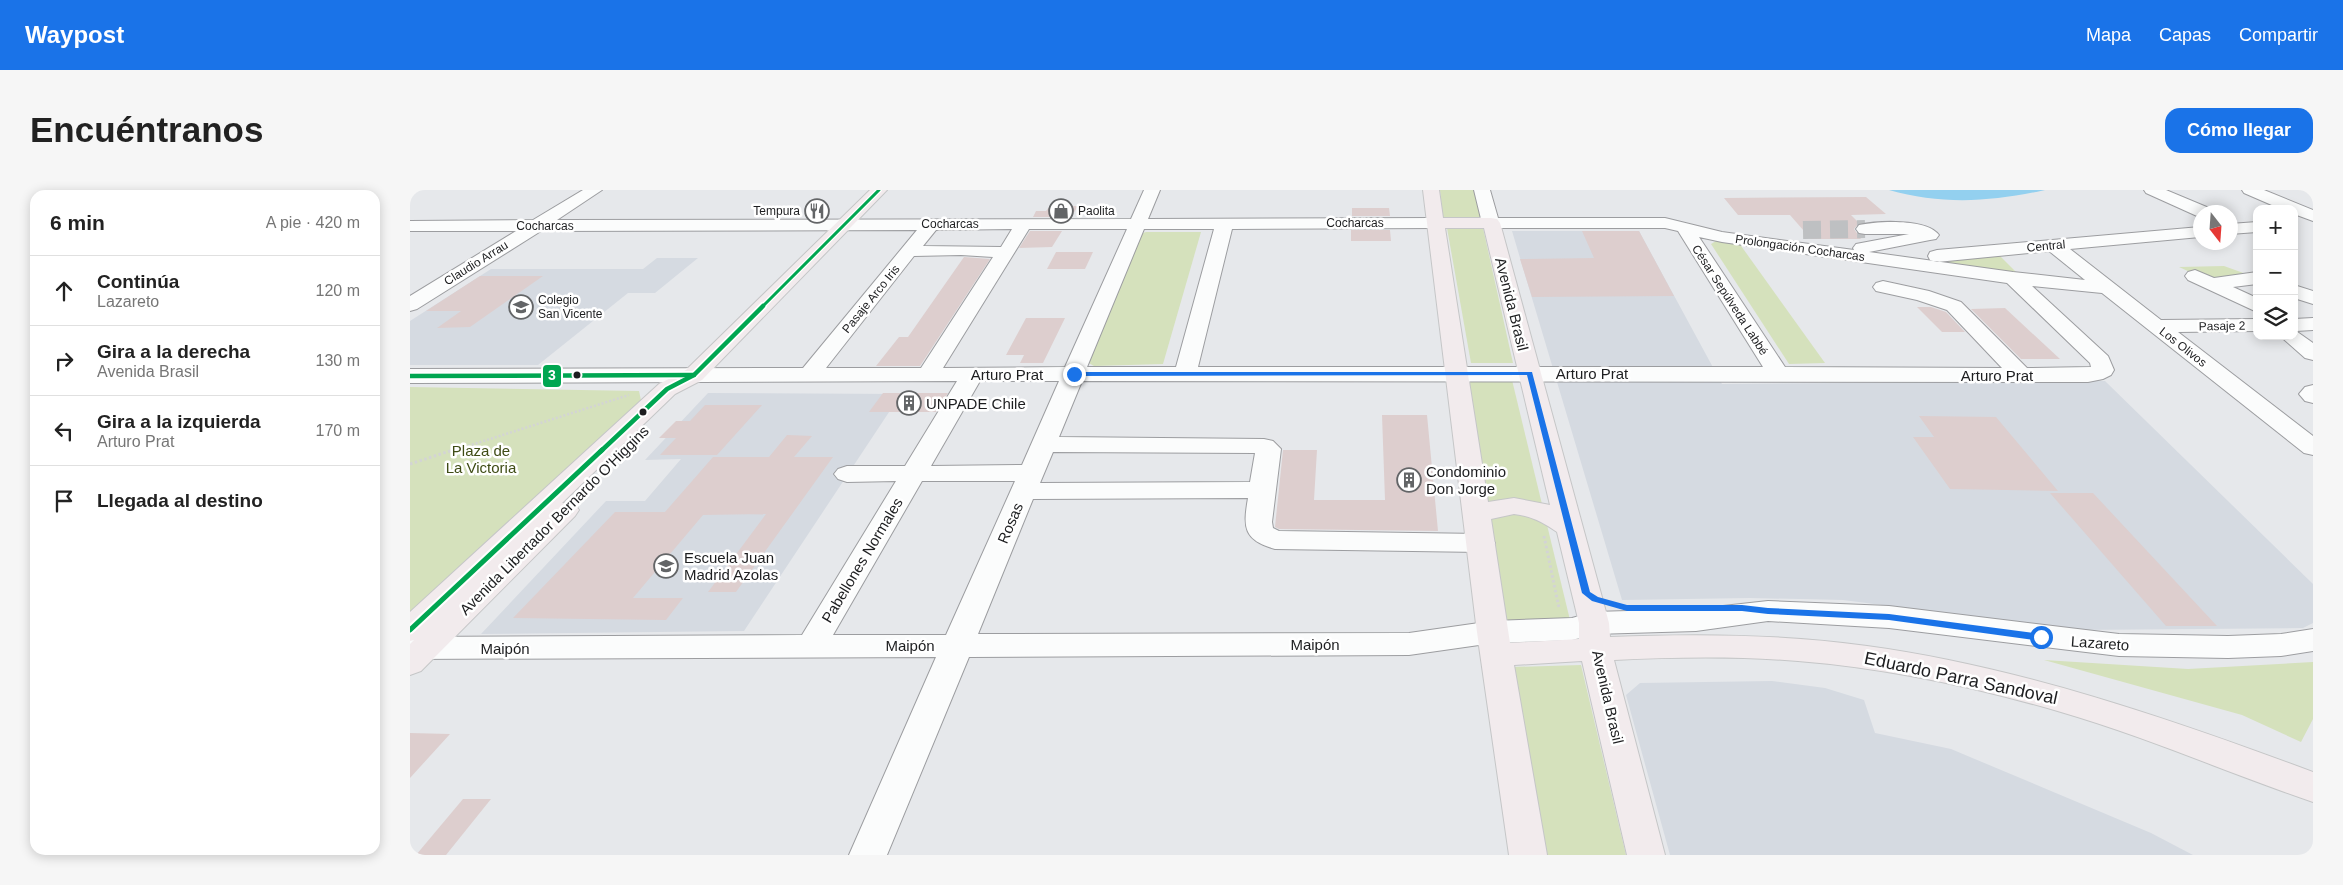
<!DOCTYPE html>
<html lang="es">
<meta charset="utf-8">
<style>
:root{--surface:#fff;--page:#f6f6f6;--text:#222;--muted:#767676;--line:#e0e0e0;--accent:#1a73e8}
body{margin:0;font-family:Arial,sans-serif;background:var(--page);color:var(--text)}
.controls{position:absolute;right:15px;top:15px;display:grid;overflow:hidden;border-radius:10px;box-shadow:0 2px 12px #0003}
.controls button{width:45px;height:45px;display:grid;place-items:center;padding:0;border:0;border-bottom:1px solid var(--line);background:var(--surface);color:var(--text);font:25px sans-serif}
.compass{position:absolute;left:1783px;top:15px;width:45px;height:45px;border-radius:50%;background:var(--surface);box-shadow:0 2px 12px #0003;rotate:163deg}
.stop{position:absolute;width:15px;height:15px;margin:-11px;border:4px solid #1a73e8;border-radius:50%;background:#fff}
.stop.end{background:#1a73e8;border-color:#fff;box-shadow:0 1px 5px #0008}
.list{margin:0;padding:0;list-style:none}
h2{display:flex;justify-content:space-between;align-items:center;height:65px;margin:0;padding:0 20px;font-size:21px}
h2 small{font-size:16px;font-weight:400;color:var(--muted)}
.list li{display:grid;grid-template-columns:32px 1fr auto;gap:15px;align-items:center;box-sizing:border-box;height:70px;padding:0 20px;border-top:1px solid var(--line)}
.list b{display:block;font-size:19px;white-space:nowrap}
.list p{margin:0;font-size:16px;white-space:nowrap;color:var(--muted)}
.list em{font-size:16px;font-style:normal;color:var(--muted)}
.icon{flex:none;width:28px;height:28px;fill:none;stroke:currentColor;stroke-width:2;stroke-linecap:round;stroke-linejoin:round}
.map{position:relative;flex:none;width:1903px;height:665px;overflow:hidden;border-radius:15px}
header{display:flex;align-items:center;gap:30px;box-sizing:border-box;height:70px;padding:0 25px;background:var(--accent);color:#fff}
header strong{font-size:24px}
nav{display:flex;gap:28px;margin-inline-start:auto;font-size:18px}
.intro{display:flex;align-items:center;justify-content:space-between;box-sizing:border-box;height:120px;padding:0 30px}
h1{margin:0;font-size:35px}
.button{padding:12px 22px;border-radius:15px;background:var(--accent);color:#fff;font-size:18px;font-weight:700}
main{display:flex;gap:30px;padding:0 30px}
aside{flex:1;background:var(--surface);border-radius:15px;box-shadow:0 2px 12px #0003}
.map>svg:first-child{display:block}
.built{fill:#d5dae1}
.green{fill:#d5e1bc}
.water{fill:#93d0ef}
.building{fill:#ddcece}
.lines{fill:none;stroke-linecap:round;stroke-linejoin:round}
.minor-tunnel{stroke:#bec0c2;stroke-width:18;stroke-dasharray:18 9;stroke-linecap:butt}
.minor-casing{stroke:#9c9da0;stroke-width:2}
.major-casing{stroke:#c5c6c7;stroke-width:2}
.path-far1{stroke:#d3d4d4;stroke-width:2.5;stroke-dasharray:2 2;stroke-linecap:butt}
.path{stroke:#d3d4d4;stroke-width:3;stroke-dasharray:2.5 2.5;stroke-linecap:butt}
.minor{fill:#fbfcfc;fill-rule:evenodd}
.major{fill:#f2ebed;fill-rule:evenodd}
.bus-1-far2-casing{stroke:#fff;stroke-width:5.5}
.bus-1-far1-casing{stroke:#fff;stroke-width:8}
.bus-1-casing{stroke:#fff;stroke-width:9}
.bus-1-far2{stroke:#00a651;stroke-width:3}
.bus-1-far1{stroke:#00a651;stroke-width:4.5}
.bus-1{stroke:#00a651;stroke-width:5}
.route{fill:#1a73e8}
.bus-dot{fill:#1d1e20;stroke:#fff;stroke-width:2}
.labels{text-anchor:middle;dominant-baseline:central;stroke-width:5;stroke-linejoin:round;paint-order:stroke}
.far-poi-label{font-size:12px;fill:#1d1e20;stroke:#fff;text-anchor:start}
.far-street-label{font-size:12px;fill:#1d1e20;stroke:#fff}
.street-label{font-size:15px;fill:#1d1e20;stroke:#fff}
.poi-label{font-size:15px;fill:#1d1e20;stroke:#fff;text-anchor:start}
.park-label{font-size:15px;fill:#3f4c15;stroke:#fff}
.near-street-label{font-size:18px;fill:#1d1e20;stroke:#fff}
.line-badge{stroke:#fff;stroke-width:2}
.badge-label{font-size:14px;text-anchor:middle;font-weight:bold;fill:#fff}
</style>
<header>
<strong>Waypost</strong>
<nav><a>Mapa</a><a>Capas</a><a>Compartir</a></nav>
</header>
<div class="intro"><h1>Encuéntranos</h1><a class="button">Cómo llegar</a></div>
<main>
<aside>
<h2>6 min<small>A pie · 420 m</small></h2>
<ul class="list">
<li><svg class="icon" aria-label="ahead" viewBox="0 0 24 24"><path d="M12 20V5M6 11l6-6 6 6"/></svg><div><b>Continúa</b><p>Lazareto</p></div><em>120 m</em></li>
<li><svg class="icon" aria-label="right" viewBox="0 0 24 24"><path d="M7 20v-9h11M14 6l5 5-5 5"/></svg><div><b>Gira a la derecha</b><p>Avenida Brasil</p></div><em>130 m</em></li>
<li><svg class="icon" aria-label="left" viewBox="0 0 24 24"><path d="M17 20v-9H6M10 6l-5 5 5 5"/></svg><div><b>Gira a la izquierda</b><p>Arturo Prat</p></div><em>170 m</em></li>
<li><svg class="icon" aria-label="arrive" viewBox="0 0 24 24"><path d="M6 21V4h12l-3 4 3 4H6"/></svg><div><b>Llegada al destino</b></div></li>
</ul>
</aside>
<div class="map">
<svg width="1903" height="665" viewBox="0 0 1903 665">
<rect width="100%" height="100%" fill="#e6e8eb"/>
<g class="built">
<path d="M1102 41H1229L1312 194 1695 191 1903 394V433L1893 438 1667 440 1433 410 1340 408 1212 410Z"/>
<path d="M247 68H288L245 103H218L128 175H0V131L81 79H233Z"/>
<path d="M298 203 491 204 334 441 71 444 196 311H235L271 269 235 270Z"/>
<path d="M1362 491 1415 498 1454 510 1465 543 1541 559 1741 643 1783 665H1260L1216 505 1230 493Z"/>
</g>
<g class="green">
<path d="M1030 0H1066L1073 28H1033Z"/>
<path d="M1037 38H1073L1103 173H1061Z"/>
<path d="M736 42H791L753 174 684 176 677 172 730 44Z"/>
<path d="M1306 51 1329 53 1415 173 1379 174 1301 54Z"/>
<path d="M1590 66 1611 87 1514 72Z"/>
<path d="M1814 76 1839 85 1800 91 1769 77Z"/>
<path d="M1052 190H1102L1160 430H1091Z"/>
<path d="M0 197 229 201 232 215 0 427Z"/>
<path d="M1634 470 1778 479 1903 472V529L1891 552 1832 525Z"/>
<path d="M1171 475 1216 665H1132L1101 477Z"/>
</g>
<path class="water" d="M1479 0H1635C1582 12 1531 15 1479 0Z"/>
<g class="building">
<path d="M1456 7 1476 24 1441 25 1449 33 1444 39 1451 49H1401L1380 25H1328L1314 8Z"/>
<path d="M640 16H668L661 27H623L626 21H636Z"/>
<path d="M942 18H979L980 26H942Z"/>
<path d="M941 40H980L981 51H941Z"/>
<path d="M620 41H652L642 57 609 58Z"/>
<path d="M1172 41H1229L1264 106 1122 107 1110 69 1184 68Z"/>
<path d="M646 62H683L675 79H637Z"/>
<path d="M554 67 580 69 510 176H466L489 147H498Z"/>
<path d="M70 86H133L60 137 27 138 51 121H16Z"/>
<path d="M1507 117H1521L1536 122 1555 142H1532Z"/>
<path d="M1595 118 1650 169H1611L1561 119Z"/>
<path d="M616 128H655L633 173H610L614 165H596Z"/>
<path d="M473 203H538L526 222H459Z"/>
<path d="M295 215H352L307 265H250L266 248H249L266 231H280Z"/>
<path d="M972 225H1017L1028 341 869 339 865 337 873 260H907L904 310H975Z"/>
<path d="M1509 226 1586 227 1648 301 1540 299 1503 247H1524Z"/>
<path d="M377 245 402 246 384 267H423L326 402H298L356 324 293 325 223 408H273L256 430 103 428 205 322H255L303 267H359Z"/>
<path d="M1640 303H1683L1807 436H1756Z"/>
<path d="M0 543 40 544 0 588Z"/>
<path d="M53 609H81L36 665H6Z"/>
</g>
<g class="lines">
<path class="minor-tunnel" d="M1393 40 1455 39"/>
<g class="minor-casing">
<g id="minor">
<path d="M173 0H192L147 30 721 29 734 0H750L738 29 1026 28 1032 29 1035 33 1032 37 1026 38 822 39 788 177H1353L1268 41 1255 38H1081L1075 37 1072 33 1064 0H1080L1088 28H1255L1312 42 1444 60 1443 58 1446 54 1499 44H1455L1449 43 1446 39 1449 35C1467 31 1517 28 1529 45L1526 49 1520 50 1459 62 1603 82 1675 90 1639 61 1527 72 1520 70 1518 66 1520 62 1527 60 1790 37V47L1660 59 1751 130 1847 129V141L1768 142 1903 246V265L1894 263 1692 103 1622 96 1698 166 1704 180 1701 185 1693 189 1678 192 672 191 649 247 854 249 863 251 871 259 862 332 863 338 869 341 1071 344 1081 347 1085 353 1081 359 1071 362 865 359C833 350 833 337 838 308L623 309 568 444 999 443 1083 431 1162 428 1184 422 1286 419 1358 411 1479 416 1709 444 1818 446 1871 444 1903 439V461L1871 466 1818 468 1709 466 1479 438 1358 431 1286 441 1184 444 1162 450 1083 453 999 465 559 467 477 665H439L526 467 0 469V447L392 445 486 291 437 292 428 289 424 284 428 279 437 276H495L547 191 0 193V179L393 178 507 40 131 41 7 119 0 121V106L106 41H0V31L123 30ZM602 39 591 57 513 56 526 40ZM619 39H717L655 177 533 178ZM734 39H804L766 177H677ZM1289 47 1312 52 1597 93 1680 173 1681 177 1617 178 1551 112 1519 101 1473 91 1466 93 1463 97 1466 101 1507 110 1537 120 1592 178 1375 177ZM551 65 583 67 511 178H416L504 66ZM570 191H649L612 275 521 276ZM643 262 845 263 840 292 630 293ZM512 291H605L536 445H423Z"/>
<path d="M1734 0H1756L1799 18 1801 22H1790V26H1787L1736 3Z"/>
<path d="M1832 0H1854L1903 20V31L1884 24V19H1871L1834 3Z"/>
<path d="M1847 32V42L1820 44V34Z"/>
<path d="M1785 80 1804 88 1847 82V94L1823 97 1847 108V122L1778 90 1775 86 1778 82Z"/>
<path d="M1884 95 1903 101V114L1884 108Z"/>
<path d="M1903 128V140L1886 141 1903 153V170L1895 168 1870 146H1884V129Z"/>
<path d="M1903 195V213L1895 211 1889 204 1895 197Z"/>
</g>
</g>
<g class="major-casing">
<g id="major">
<path d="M460 0H477L292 190 265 204 152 313 165 314 169 320 165 326 11 481 0 485V454L4 450 0 451V422L249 194 276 180Z"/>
<path d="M1013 0H1029L1033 28H1081L1087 29 1090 33 1199 433 1200 447C1286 444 1372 444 1457 456 1610 477 1758 528 1903 582V612C1818 583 1737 547 1651 522 1565 497 1477 478 1388 471 1327 466 1265 467 1204 470L1255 665H1217L1172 471 1104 475 1137 665H1099L1067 442ZM1035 38H1074L1140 315 1104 308 1078 312ZM1104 324C1121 326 1133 332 1147 342L1169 433V449L1100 453 1081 329Z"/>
</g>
</g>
<path class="path-far1" d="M39 262 219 205"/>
<g class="path">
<path d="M0 274 43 260"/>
<path d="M1134 346 1149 418"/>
</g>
<use href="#minor" class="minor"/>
<use href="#major" class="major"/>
<g class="bus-1-far2-casing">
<path id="bus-1-far2" d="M352 117 469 0"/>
</g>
<g class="bus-1-far1-casing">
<g id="bus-1-far1">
<path d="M0 186 284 185"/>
<path d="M190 262 257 199 284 185 353 116"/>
</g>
</g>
<g class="bus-1-casing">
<path id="bus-1" d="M0 440 192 260"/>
</g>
<use href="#bus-1-far2" class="bus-1-far2"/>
<use href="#bus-1-far1" class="bus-1-far1"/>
<use href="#bus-1" class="bus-1"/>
</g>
<path class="route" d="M664 182H1122L1180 402 1188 407 1217 415H1332L1358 418 1479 424 1631 444 1636 447 1631 451 1479 430 1358 424 1332 421H1217L1182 411 1172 403 1117 185 661 186Z"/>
<defs>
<g id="restaurant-ring" transform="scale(1.25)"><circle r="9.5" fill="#fff" stroke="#636567" stroke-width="1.5"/><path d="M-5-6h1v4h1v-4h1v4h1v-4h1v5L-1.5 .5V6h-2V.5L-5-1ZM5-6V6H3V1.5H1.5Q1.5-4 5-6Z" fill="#636567"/></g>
<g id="shop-ring" transform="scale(1.25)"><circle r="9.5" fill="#fff" stroke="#636567" stroke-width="1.5"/><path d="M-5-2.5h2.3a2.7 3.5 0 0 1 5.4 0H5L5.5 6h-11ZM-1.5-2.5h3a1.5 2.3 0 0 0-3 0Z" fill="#636567"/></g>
<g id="school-ring" transform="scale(1.25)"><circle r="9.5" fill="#fff" stroke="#636567" stroke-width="1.5"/><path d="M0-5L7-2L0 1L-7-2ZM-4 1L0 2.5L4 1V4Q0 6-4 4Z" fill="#636567"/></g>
<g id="building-ring" transform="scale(1.25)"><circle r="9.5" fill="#fff" stroke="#636567" stroke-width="1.5"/><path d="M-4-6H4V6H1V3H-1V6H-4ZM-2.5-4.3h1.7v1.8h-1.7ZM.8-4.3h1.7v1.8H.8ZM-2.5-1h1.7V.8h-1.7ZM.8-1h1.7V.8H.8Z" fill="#636567"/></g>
</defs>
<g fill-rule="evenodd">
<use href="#restaurant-ring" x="407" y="21"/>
<use href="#shop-ring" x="651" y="21"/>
<use href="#school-ring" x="111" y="117"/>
<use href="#building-ring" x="499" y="213"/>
<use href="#building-ring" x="999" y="290"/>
<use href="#school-ring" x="256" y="376"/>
</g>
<g class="bus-dot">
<circle cx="167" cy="185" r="4.5"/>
<circle cx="233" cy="222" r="4.5"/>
</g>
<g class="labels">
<g class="far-poi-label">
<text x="390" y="21" text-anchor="end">Tempura</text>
<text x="668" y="21">Paolita</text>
<text x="128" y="110">Colegio<tspan x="128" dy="14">San Vicente</tspan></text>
</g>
<g class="far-street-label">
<text x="945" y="33">Cocharcas</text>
<text x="540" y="34">Cocharcas</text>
<text x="135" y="36">Cocharcas</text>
<text transform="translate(1636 56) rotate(-5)">Central</text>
<text transform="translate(1390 58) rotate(8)">Prolongación Cocharcas</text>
<text transform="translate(66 73) rotate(-32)">Claudio Arrau</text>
<text transform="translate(461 109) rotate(-51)">Pasaje Arco Iris</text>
<text transform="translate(1320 110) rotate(57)">César Sepúlveda Labbé</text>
<text transform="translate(1812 136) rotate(-1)">Pasaje 2</text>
<text transform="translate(1773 157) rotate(38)">Los Olivos</text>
</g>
<g class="street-label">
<text transform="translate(1102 114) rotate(76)">Avenida Brasil</text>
<text x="1182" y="183">Arturo Prat</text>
<text x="597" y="184">Arturo Prat</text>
<text x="1587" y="185">Arturo Prat</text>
<text transform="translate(144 330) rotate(-45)">Avenida Libertador Bernardo O'Higgins</text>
<text transform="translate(600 333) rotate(-67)">Rosas</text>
<text transform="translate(452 370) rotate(-59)">Pabellones Normales</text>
<text transform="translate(1690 453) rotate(4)">Lazareto</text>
<text x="905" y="454">Maipón</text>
<text x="500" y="455">Maipón</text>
<text x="95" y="458">Maipón</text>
<text transform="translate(1198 507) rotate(77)">Avenida Brasil</text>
</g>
<g class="poi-label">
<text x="516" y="213">UNPADE Chile</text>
<text x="1016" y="281">Condominio<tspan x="1016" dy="17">Don Jorge</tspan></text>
<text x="274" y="367">Escuela Juan<tspan x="274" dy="17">Madrid Azolas</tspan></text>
</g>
<g class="park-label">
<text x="71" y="260">Plaza de<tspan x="71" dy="17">La Victoria</tspan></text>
</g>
<g class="near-street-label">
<text transform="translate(1551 488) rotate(12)">Eduardo Parra Sandoval</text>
</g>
</g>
<rect class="line-badge" x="132" y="174" width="20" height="24" rx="5" fill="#00a651"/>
<g class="badge-label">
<text x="142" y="190">3</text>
</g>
</svg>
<div class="controls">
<button>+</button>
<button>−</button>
<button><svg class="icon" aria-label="layers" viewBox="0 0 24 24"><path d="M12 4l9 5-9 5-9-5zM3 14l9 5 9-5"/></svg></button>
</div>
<svg class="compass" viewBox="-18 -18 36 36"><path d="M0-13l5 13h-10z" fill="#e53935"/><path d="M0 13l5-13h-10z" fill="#767676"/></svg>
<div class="stop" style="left:1631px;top:447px"></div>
<div class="stop end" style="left:664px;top:184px"></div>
</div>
</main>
